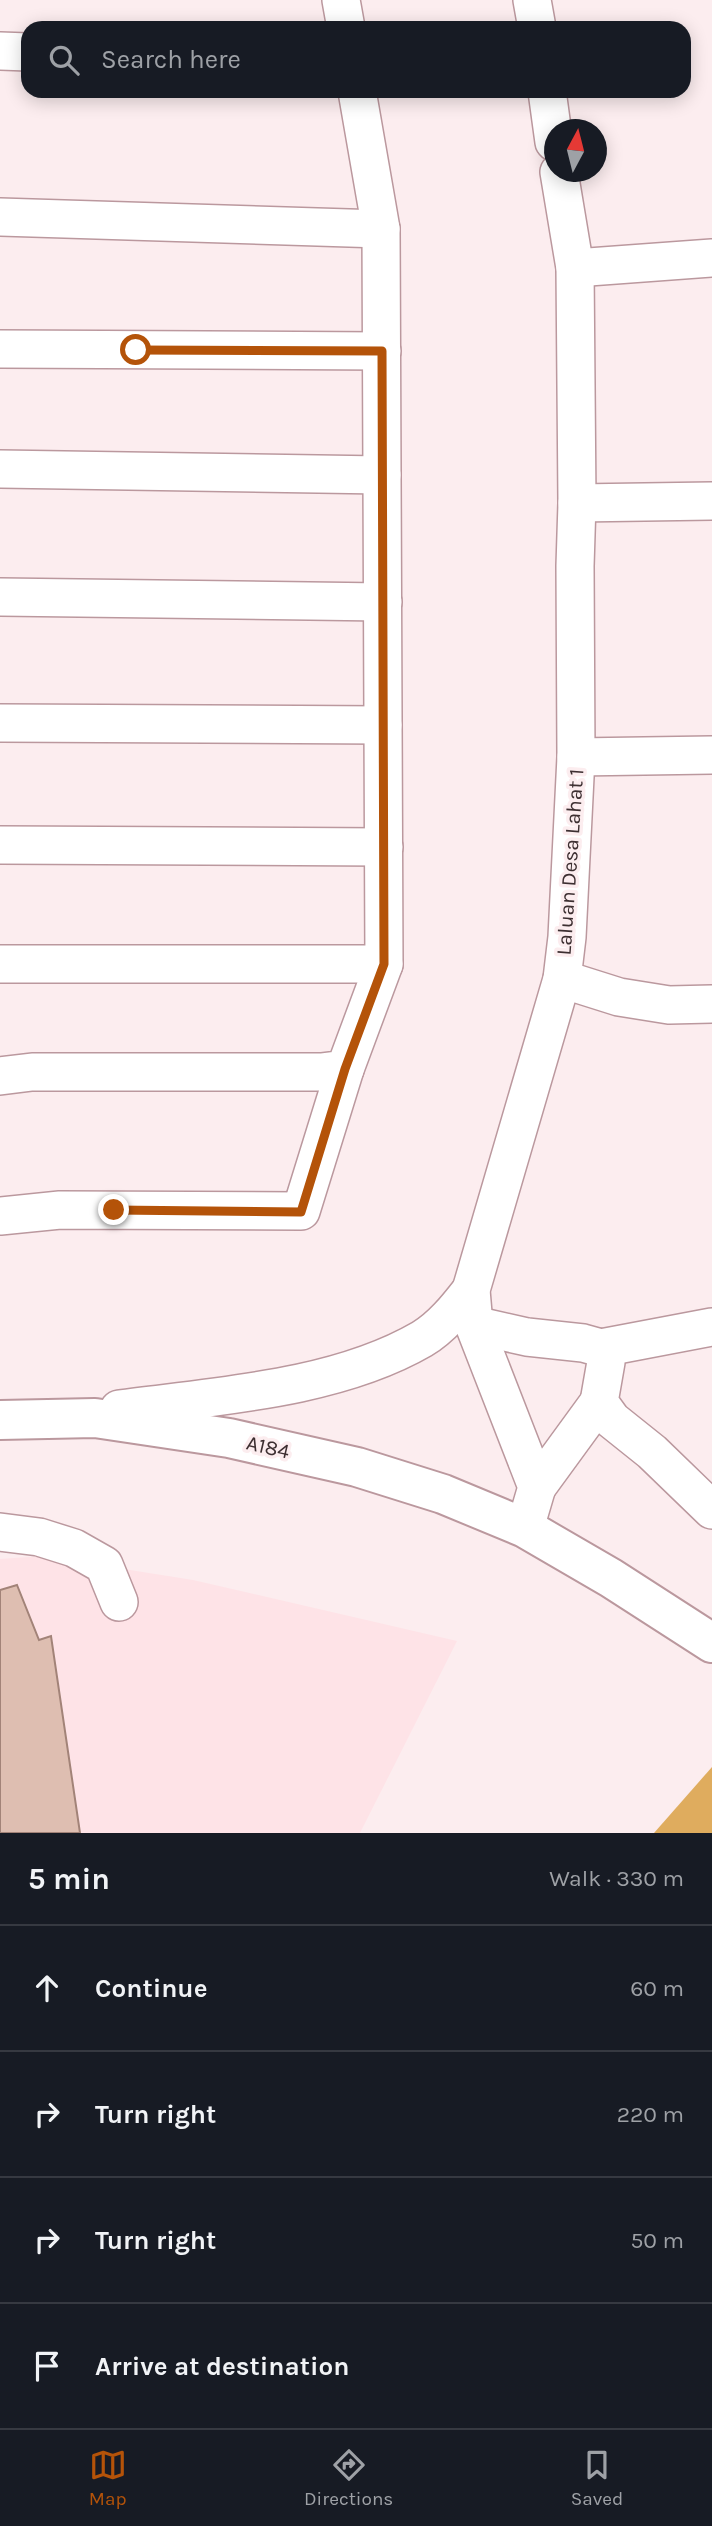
<!DOCTYPE html>
<meta charset="utf-8">
<style>
:root{--surface:#171b24;--page:#20242c;--text:#f1f3f6;--muted:#9ea1a6;--line:#363941;--accent:#b45309}
body{margin:0;font-family:Karla,sans-serif;background:var(--page);color:var(--text)}
.compass{position:absolute;left:544px;top:119px;width:63px;height:63px;border-radius:50%;background:var(--surface);box-shadow:0 4px 18px #0003;rotate:7deg}
.stop{position:absolute;width:21px;height:21px;margin:-16px;border:5px solid #b45309;border-radius:50%;background:#fff}
.stop.end{background:#b45309;border-color:#fff;box-shadow:0 2px 7px #0008}
.list{margin:0;padding:0;list-style:none}
h2{display:flex;justify-content:space-between;align-items:center;height:91px;margin:0;padding:0 28px;font-size:30px}
h2 small{font-size:23px;font-weight:400;color:var(--muted)}
.list li{display:grid;grid-template-columns:46px 1fr auto;gap:21px;align-items:center;box-sizing:border-box;height:126px;padding:0 28px;border-top:2px solid var(--line)}
.list b{display:block;font-size:26px;white-space:nowrap}
.list em{font-size:23px;font-style:normal;color:var(--muted)}
.icon{flex:none;width:38px;height:38px;fill:none;stroke:currentColor;stroke-width:2;stroke-linecap:round;stroke-linejoin:round}
.map{position:relative;flex:none;width:712px;height:1833px;overflow:hidden}
.search{position:absolute;background:var(--surface);box-shadow:0 4px 18px #0003;left:21px;right:21px;top:21px;height:77px;display:flex;align-items:center;gap:18px;box-sizing:border-box;padding:0 24px;border-radius:21px;color:var(--muted);font-size:26px}
.sheet{height:595px;background:var(--surface)}
nav{display:flex;justify-content:space-around;align-items:center;box-sizing:border-box;height:98px;border-top:2px solid var(--line);background:var(--surface);font-size:19px;color:var(--muted)}
nav a{display:grid;justify-items:center;gap:4px}
nav .on{color:var(--accent)}
.map>svg:first-child{display:block}
.built{fill:#fee3e7}
.forest{fill:#dfac5e}
.building{fill:#debeb1;stroke:#a28378;stroke-width:2}
.lines{fill:none;stroke-linecap:round;stroke-linejoin:round}
.minor-casing{stroke:#bb989e;stroke-width:40}
.major-casing{stroke:#bb989e;stroke-width:42}
.minor{stroke:#fff;stroke-width:37}
.major{stroke:#fff;stroke-width:38}
.route{stroke:#b45309;stroke-width:9}
.labels{text-anchor:middle;dominant-baseline:central;stroke-width:7;stroke-linejoin:round;paint-order:stroke}
.street-label{font-size:21px;fill:#3d2f31;stroke:#fcedef}
</style>
<div class="map">
<svg width="712" height="1833" viewBox="0 0 712 1833">
<rect width="100%" height="100%" fill="#fcedef"/>
<path class="built" d="M42 1556 193 1580 457 1641 360 1833H0V1559Z"/>
<path class="forest" d="M712 1767V1833H654Z"/>
<path class="building" d="M17 1585 39 1640 51 1636 80 1833H0V1590Z"/>
<g class="lines">
<g class="minor-casing">
<g id="minor">
<path d="M341 0 346 28"/>
<path d="M532 0 537 28"/>
<path d="M0 51 28 52"/>
<path d="M547 91 554 142"/>
<path d="M0 217 381 229"/>
<path d="M575 268 712 258"/>
<path d="M0 349 382 351"/>
<path d="M0 469 382 475"/>
<path d="M577 503 712 501"/>
<path d="M0 597 383 602"/>
<path d="M0 723 383 725"/>
<path d="M576 757 712 755"/>
<path d="M0 845 384 847"/>
<path d="M0 964H384"/>
<path d="M562 979 619 997 669 1005 712 1004"/>
<path d="M0 1076 32 1072H321L345 1069 384 964 381 229 357 91"/>
<path d="M0 1216 60 1210 301 1211 345 1069"/>
<path d="M474 1325 527 1337 583 1343 601 1348 606 1362 599 1402 612 1420 652 1452 712 1510"/>
<path d="M601 1348 712 1327"/>
<path d="M119 1409C217 1396 336 1389 422 1339 442 1327 457 1308 471 1290"/>
<path d="M537 1487 599 1402"/>
<path d="M525 1528 537 1487 474 1325 471 1290 562 979 567 937 576 757 575 566 577 503 575 268 559 172"/>
<path d="M0 1532 39 1537 74 1548 104 1565 119 1602"/>
</g>
</g>
<g class="major-casing">
<path id="major" d="M0 1420 95 1418 229 1438 357 1467 443 1494 525 1528 611 1578 712 1643"/>
</g>
<use href="#minor" class="minor"/>
<use href="#major" class="major"/>
</g>
<g class="lines">
<path class="route" d="M114 1210 301 1212 345 1069 384 964 382 351 136 350"/>
</g>
<g class="labels">
<g class="street-label">
<text transform="translate(570 862) rotate(-86)">Laluan Desa Lahat 1</text>
<text transform="translate(268 1447) rotate(13)">A184</text>
</g>
</g>
</svg>
<svg class="compass" viewBox="-18 -18 36 36"><path d="M0-13l5 13h-10z" fill="#e53935"/><path d="M0 13l5-13h-10z" fill="#9ea1a6"/></svg>
<div class="stop" style="left:136px;top:350px"></div>
<div class="stop end" style="left:114px;top:1210px"></div>
<div class="search"><svg class="icon" aria-label="search" viewBox="0 0 24 24"><circle cx="10" cy="10" r="6"/><path d="M15 15l6 6"/></svg>Search here</div>
</div>
<section class="sheet">
<h2>5 min<small>Walk · 330 m</small></h2>
<ul class="list">
<li><svg class="icon" aria-label="ahead" viewBox="0 0 24 24"><path d="M12 20V5M6 11l6-6 6 6"/></svg><div><b>Continue</b></div><em>60 m</em></li>
<li><svg class="icon" aria-label="right" viewBox="0 0 24 24"><path d="M7 20v-9h11M14 6l5 5-5 5"/></svg><div><b>Turn right</b></div><em>220 m</em></li>
<li><svg class="icon" aria-label="right" viewBox="0 0 24 24"><path d="M7 20v-9h11M14 6l5 5-5 5"/></svg><div><b>Turn right</b></div><em>50 m</em></li>
<li><svg class="icon" aria-label="arrive" viewBox="0 0 24 24"><path d="M6 21V4h12l-3 4 3 4H6"/></svg><div><b>Arrive at destination</b></div></li>
</ul>
</section>
<nav>
<a class="on"><svg class="icon" aria-label="map" viewBox="0 0 24 24"><path d="M3 6l6-2 6 2 6-2v14l-6 2-6-2-6 2zM9 4v14M15 6v14"/></svg>Map</a>
<a><svg class="icon" aria-label="directions" viewBox="0 0 24 24"><path d="M12 3l9 9-9 9-9-9zM9 14v-3h6M13 9l2 2-2 2"/></svg>Directions</a>
<a><svg class="icon" aria-label="saved" viewBox="0 0 24 24"><path d="M7 4h10v16l-5-4-5 4z"/></svg>Saved</a>
</nav>
